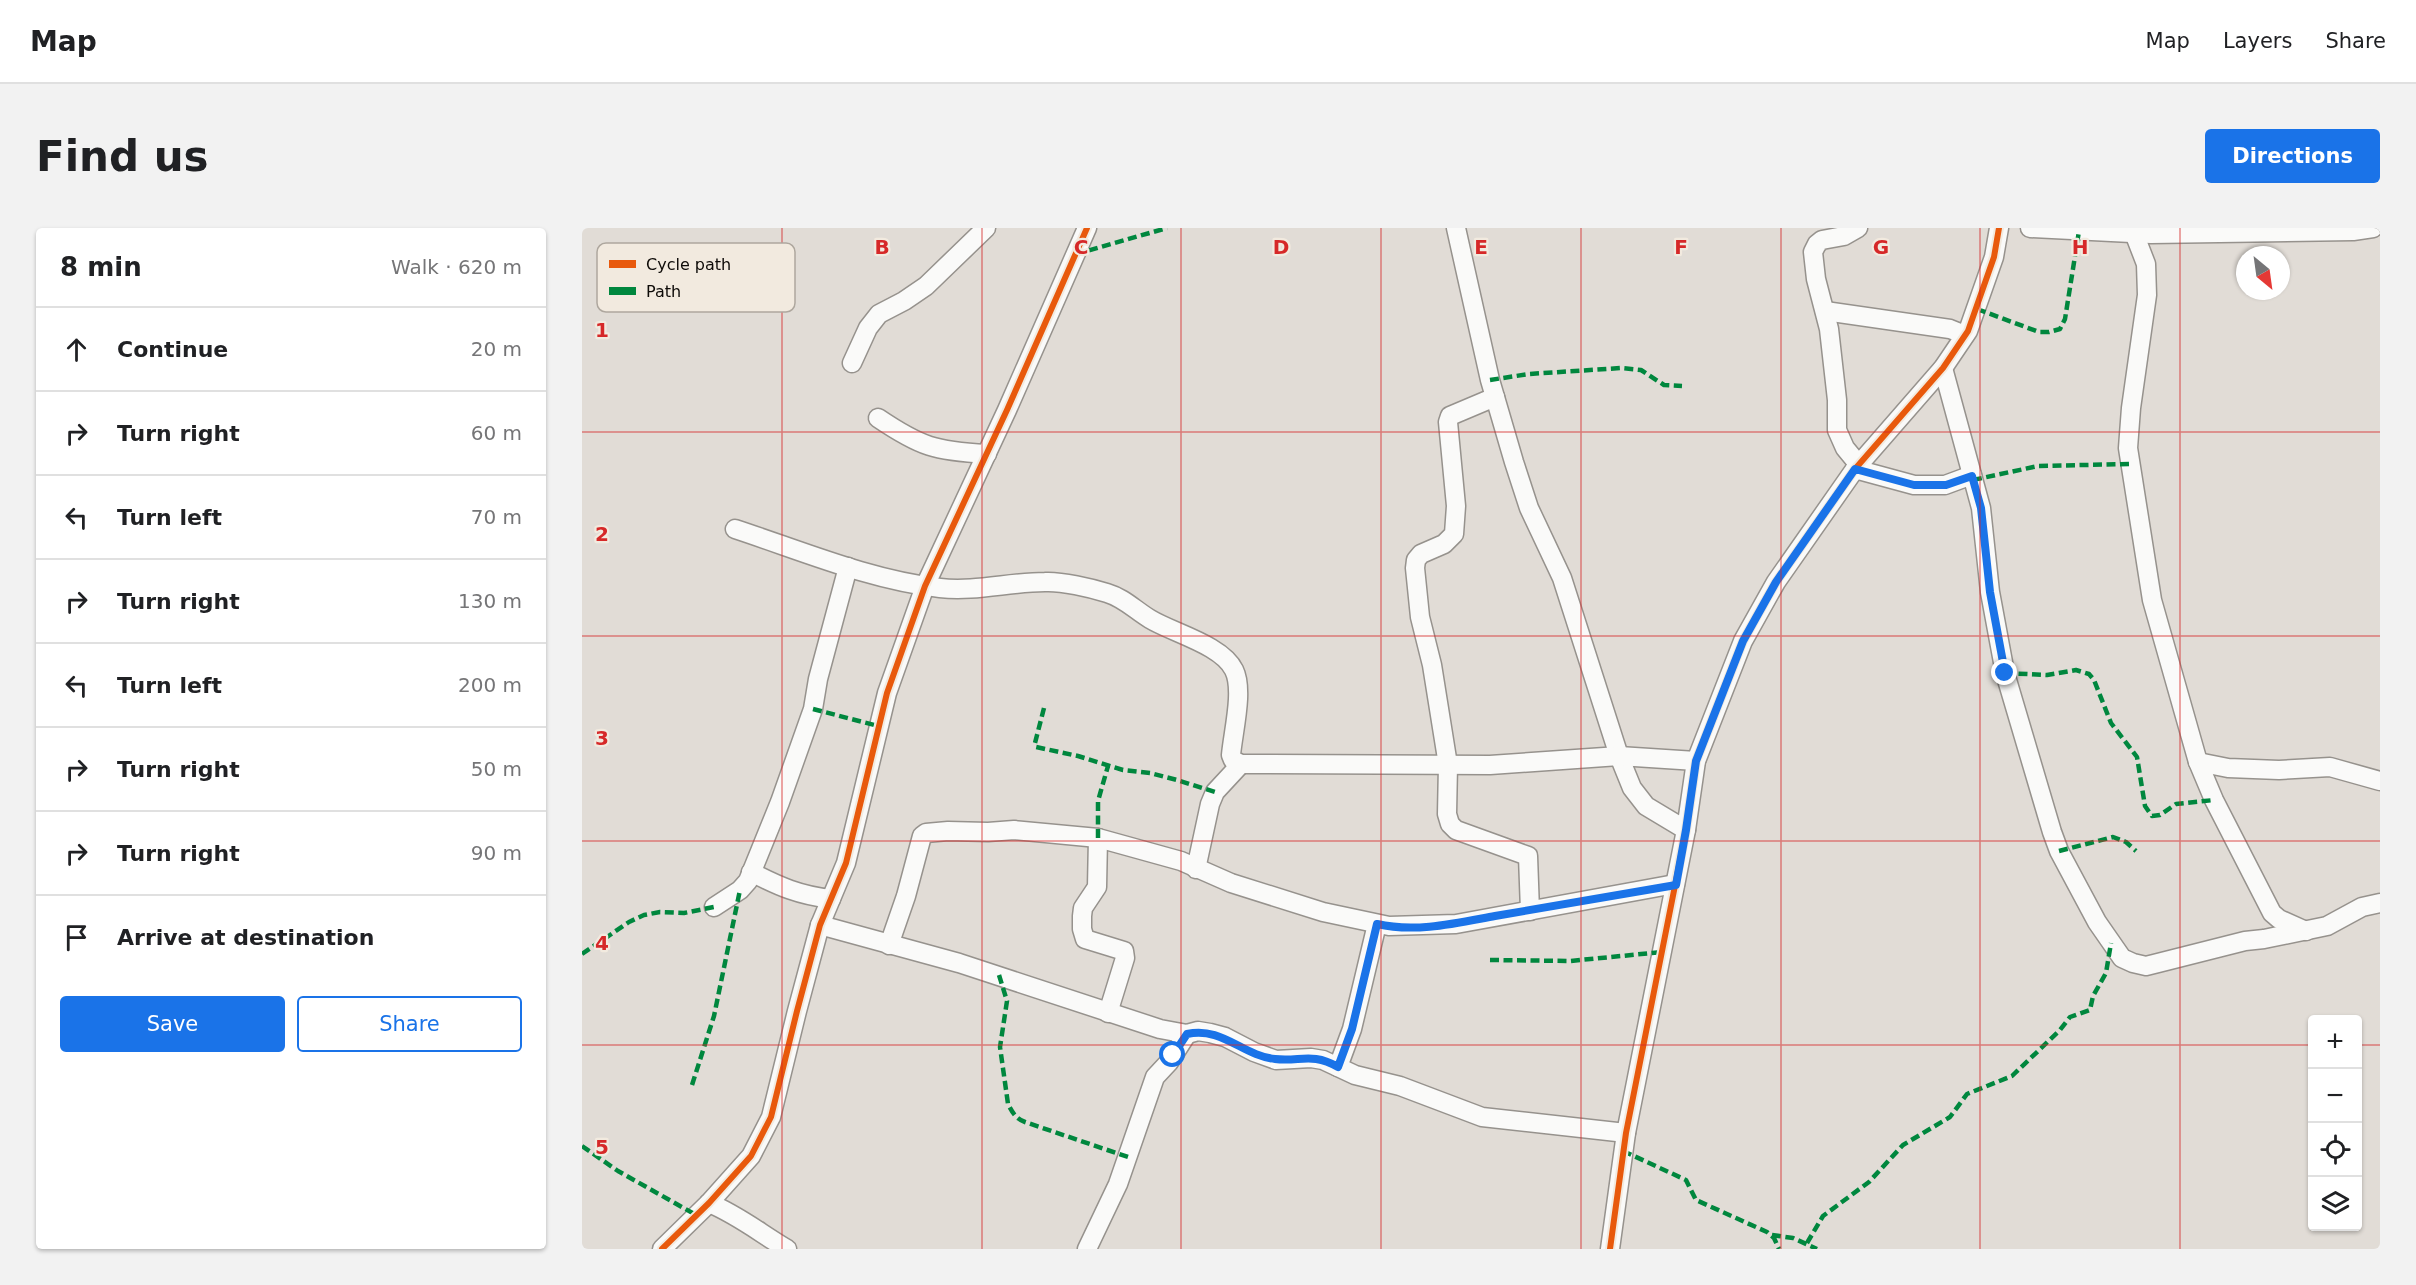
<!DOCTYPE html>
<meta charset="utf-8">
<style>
:root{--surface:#fff;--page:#f2f2f2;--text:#202124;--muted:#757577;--line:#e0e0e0;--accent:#1a73e8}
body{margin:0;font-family:"DejaVu Sans",sans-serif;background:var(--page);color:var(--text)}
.controls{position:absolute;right:18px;bottom:18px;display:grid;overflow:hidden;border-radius:6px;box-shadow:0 2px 4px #0004}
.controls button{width:54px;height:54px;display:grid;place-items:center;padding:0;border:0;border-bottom:2px solid var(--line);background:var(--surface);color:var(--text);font:30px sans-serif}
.compass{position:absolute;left:1654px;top:18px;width:54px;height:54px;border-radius:50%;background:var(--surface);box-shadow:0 2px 4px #0004;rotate:151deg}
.stop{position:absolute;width:18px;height:18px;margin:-14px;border:4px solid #1a73e8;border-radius:50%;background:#fff}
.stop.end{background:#1a73e8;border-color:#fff;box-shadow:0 2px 6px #0008}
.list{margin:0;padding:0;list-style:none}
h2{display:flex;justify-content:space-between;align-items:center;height:78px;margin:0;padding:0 24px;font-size:26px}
h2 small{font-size:20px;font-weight:400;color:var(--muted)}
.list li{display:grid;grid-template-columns:39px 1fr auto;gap:18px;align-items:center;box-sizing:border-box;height:84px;padding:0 24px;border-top:2px solid var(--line)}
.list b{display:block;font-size:22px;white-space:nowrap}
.list em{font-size:20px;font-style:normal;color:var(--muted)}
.actions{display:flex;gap:12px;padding:18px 24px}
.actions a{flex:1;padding:14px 0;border:2px solid var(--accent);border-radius:6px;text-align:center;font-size:21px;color:var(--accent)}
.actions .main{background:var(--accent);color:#fff}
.icon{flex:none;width:33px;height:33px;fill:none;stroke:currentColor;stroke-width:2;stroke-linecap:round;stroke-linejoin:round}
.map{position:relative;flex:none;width:1798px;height:1021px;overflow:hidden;border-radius:6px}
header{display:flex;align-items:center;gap:36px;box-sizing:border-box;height:84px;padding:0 30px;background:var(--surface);border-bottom:2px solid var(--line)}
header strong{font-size:28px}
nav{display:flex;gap:33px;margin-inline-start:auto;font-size:21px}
.intro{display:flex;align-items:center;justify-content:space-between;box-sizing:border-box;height:144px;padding:0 36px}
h1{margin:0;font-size:42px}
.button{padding:15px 27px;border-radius:6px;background:var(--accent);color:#fff;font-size:21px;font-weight:700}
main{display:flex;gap:36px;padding:0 36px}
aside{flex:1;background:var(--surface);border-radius:6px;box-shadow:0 2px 4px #0004}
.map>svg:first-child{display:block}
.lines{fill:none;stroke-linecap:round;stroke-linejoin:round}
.minor-casing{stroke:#96928d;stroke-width:21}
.minor{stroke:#fafaf9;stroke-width:18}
.quiet{stroke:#00873e;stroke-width:4.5;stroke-dasharray:9 4.5;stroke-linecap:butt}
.cycleway-casing{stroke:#f2eadf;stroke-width:10}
.cycleway{stroke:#e8590c;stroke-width:6}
.route{stroke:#1a73e8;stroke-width:8}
.grid{fill:none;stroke:#d62828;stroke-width:1.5;stroke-opacity:0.55}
.key{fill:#f2eadf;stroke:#aea79e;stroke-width:1.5}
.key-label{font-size:16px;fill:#0e0b08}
.grid-label{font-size:20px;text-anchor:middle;font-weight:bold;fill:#d62828;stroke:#f2eadf;stroke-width:4.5;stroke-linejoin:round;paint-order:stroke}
</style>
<header>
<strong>Map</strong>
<nav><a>Map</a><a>Layers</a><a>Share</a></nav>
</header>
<div class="intro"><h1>Find us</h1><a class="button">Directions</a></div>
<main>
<aside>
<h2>8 min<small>Walk · 620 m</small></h2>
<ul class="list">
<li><svg class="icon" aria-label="ahead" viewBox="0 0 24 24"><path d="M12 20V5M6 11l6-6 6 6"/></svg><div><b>Continue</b></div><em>20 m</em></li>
<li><svg class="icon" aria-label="right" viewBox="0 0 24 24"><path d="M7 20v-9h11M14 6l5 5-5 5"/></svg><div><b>Turn right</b></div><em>60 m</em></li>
<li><svg class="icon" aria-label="left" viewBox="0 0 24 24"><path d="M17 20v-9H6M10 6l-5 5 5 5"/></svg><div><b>Turn left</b></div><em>70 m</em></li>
<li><svg class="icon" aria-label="right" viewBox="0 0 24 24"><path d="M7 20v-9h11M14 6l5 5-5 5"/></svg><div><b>Turn right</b></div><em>130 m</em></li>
<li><svg class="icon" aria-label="left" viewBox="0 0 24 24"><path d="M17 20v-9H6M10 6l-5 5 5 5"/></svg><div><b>Turn left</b></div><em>200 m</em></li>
<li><svg class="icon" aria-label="right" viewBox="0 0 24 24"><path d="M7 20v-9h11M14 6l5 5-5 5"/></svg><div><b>Turn right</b></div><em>50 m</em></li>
<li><svg class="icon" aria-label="right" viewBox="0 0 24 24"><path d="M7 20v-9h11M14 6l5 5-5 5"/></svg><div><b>Turn right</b></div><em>90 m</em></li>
<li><svg class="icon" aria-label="arrive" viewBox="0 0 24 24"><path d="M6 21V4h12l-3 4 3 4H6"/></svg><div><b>Arrive at destination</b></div></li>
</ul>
<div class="actions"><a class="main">Save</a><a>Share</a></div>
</aside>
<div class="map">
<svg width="1798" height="1021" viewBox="0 0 1798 1021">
<rect width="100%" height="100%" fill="#e1dcd6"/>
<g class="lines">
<g class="minor-casing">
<g id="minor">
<path d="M874 0 908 152 932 234 947 280 980 350 1037 528 1050 560 1064 578 1104 602"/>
<path d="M1276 0 1262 8 1240 12 1235 16 1231 24 1234 51 1247 101 1255 172V202L1263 220 1277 237"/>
<path d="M1448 0 1569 6 1771 3 1791 0"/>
<path d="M1552 5 1564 36 1565 67 1549 180 1546 220 1570 372 1616 534 1632 572 1690 685 1697 691 1724 703"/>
<path d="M1243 83 1368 101 1383 107"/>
<path d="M270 135 286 100 297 86 322 73 344 58 404 0"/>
<path d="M1361 140 1399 280 1408 364 1423 445 1470 604 1477 623 1515 694 1540 730 1551 735 1564 738 1576 735 1663 713 1682 711 1745 698 1780 679 1798 675"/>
<path d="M913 169 868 188 866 194 874 278 872 306 862 316 839 326 834 332 833 340 838 389 850 437 866 537 865 586 868 596 874 602 946 628 948 683"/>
<path d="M296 190C339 219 353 223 405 226"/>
<path d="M1273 241 1332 257H1363L1390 247"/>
<path d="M153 301C220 323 288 352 358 360 393 364 428 354 463 354 479 353 509 360 525 365 542 370 553 382 568 391 591 405 640 417 652 442 662 462 651 504 649 527L651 532 659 536 908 537 1037 528 1114 533"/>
<path d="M1616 534 1646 540 1697 542 1748 539 1798 553"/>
<path d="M516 610 515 659 501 680 500 688V701L503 711 542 723 543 730 526 785"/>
<path d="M614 641 628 576 633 564 659 536"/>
<path d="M169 644C198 659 217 667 249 671"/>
<path d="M132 679 158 662 166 653 198 574 231 481 236 451 266 339"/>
<path d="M238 697 377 735 578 801 605 806 616 803 628 805 643 809 672 824 694 832 729 830 741 832 773 847 818 858 900 889 1044 905"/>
<path d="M307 717 324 668 340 608 344 605 366 603 406 604 432 602 516 610 599 633 649 655 741 684 807 698 874 696 1093 656"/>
<path d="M756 839 770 801 795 696"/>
<path d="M127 975C156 987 178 1005 205 1021"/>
<path d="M80 1021 127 975 169 928 189 889 215 783 238 697 264 635 305 465 343 358 425 182 505 0"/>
<path d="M505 1021 536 956 573 849 587 834 605 806"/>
<path d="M1028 1021 1044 905 1104 602 1114 533 1161 413 1194 354 1273 241 1361 140 1386 103 1412 29 1417 0"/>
</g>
</g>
<use href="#minor" class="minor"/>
<g class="quiet">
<path d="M494 26 585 0"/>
<path d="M1395 81 1457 104H1467L1478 101 1483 91 1497 3"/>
<path d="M908 152 947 146 1039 140 1059 142 1082 157 1100 158"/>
<path d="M1391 252 1456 238 1547 236"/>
<path d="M1423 445 1465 447 1494 442 1507 446 1512 452 1529 495 1555 529 1563 578 1570 588 1578 587 1594 576 1632 572"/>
<path d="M462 480 453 515 454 519 496 528 541 542 568 545 595 552 633 564"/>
<path d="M231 481 296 498"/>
<path d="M516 610V573L526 538"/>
<path d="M1477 623 1531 609 1544 614 1554 623"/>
<path d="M0 726 47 694 62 687 78 684 102 685 132 679"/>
<path d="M908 732 988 733 1080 724"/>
<path d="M417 747 425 773 418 819 426 876C430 884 434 891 443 894L546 929"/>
<path d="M110 857 132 788 158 662"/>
<path d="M0 918 36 943 114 987"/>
<path d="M1041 923 1104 952 1114 972 1185 1004 1192 1010 1197 1021"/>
<path d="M1190 1007 1211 1010 1235 1021"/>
<path d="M1225 1015 1241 988 1287 954 1321 917 1368 889 1385 866 1430 848 1478 802 1488 789 1508 782 1511 768 1524 745 1529 715"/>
</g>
<g class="cycleway-casing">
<g id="cycleway">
<path d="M80 1021 127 975 169 928 189 889 215 783 238 697 264 635 305 465 343 358 425 182 505 0"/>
<path d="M1028 1021 1044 905 1104 602 1114 533 1161 413 1194 354 1273 241 1361 140 1386 103 1412 29 1417 0"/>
</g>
</g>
<use href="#cycleway" class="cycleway"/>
</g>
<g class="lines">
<path class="route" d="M591 827 605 806C640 798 661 828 693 831 718 834 730 824 756 839L770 801 795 696C834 705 875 695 913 688 973 678 1033 667 1094 657L1104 602 1114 533 1161 413 1194 354 1273 241 1332 257H1364L1390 248 1399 280 1408 364 1423 445"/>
</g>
<path class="grid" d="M200 0V1021M400 0V1021M599 0V1021M799 0V1021M999 0V1021M1199 0V1021M1398 0V1021M1598 0V1021M0 204H1798M0 408H1798M0 613H1798M0 817H1730M1776 817H1798"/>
<rect x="15" y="15" width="198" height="69" rx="9" class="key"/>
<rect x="27" y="32" width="27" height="8" fill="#e8590c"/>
<rect x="27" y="59" width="27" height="8" fill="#00873e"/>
<g class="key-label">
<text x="64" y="42">Cycle path</text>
<text x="64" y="69">Path</text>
</g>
<g class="grid-label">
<text x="300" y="26">B</text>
<text x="499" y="26">C</text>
<text x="699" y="26">D</text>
<text x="899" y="26">E</text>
<text x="1099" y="26">F</text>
<text x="1299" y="26">G</text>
<text x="1498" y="26">H</text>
<text x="20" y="109">1</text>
<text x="20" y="313">2</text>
<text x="20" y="517">3</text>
<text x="20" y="722">4</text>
<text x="20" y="926">5</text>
</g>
</svg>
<div class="controls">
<button>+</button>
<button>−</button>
<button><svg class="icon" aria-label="locate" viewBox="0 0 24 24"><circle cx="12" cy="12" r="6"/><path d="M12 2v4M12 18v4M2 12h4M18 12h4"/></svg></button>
<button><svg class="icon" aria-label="layers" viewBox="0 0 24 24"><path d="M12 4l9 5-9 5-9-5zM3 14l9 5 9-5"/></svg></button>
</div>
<svg class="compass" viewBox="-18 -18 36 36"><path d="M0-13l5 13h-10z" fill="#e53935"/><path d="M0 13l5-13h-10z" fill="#757577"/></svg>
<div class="stop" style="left:591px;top:827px"></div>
<div class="stop end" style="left:1423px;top:445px"></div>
</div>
</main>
